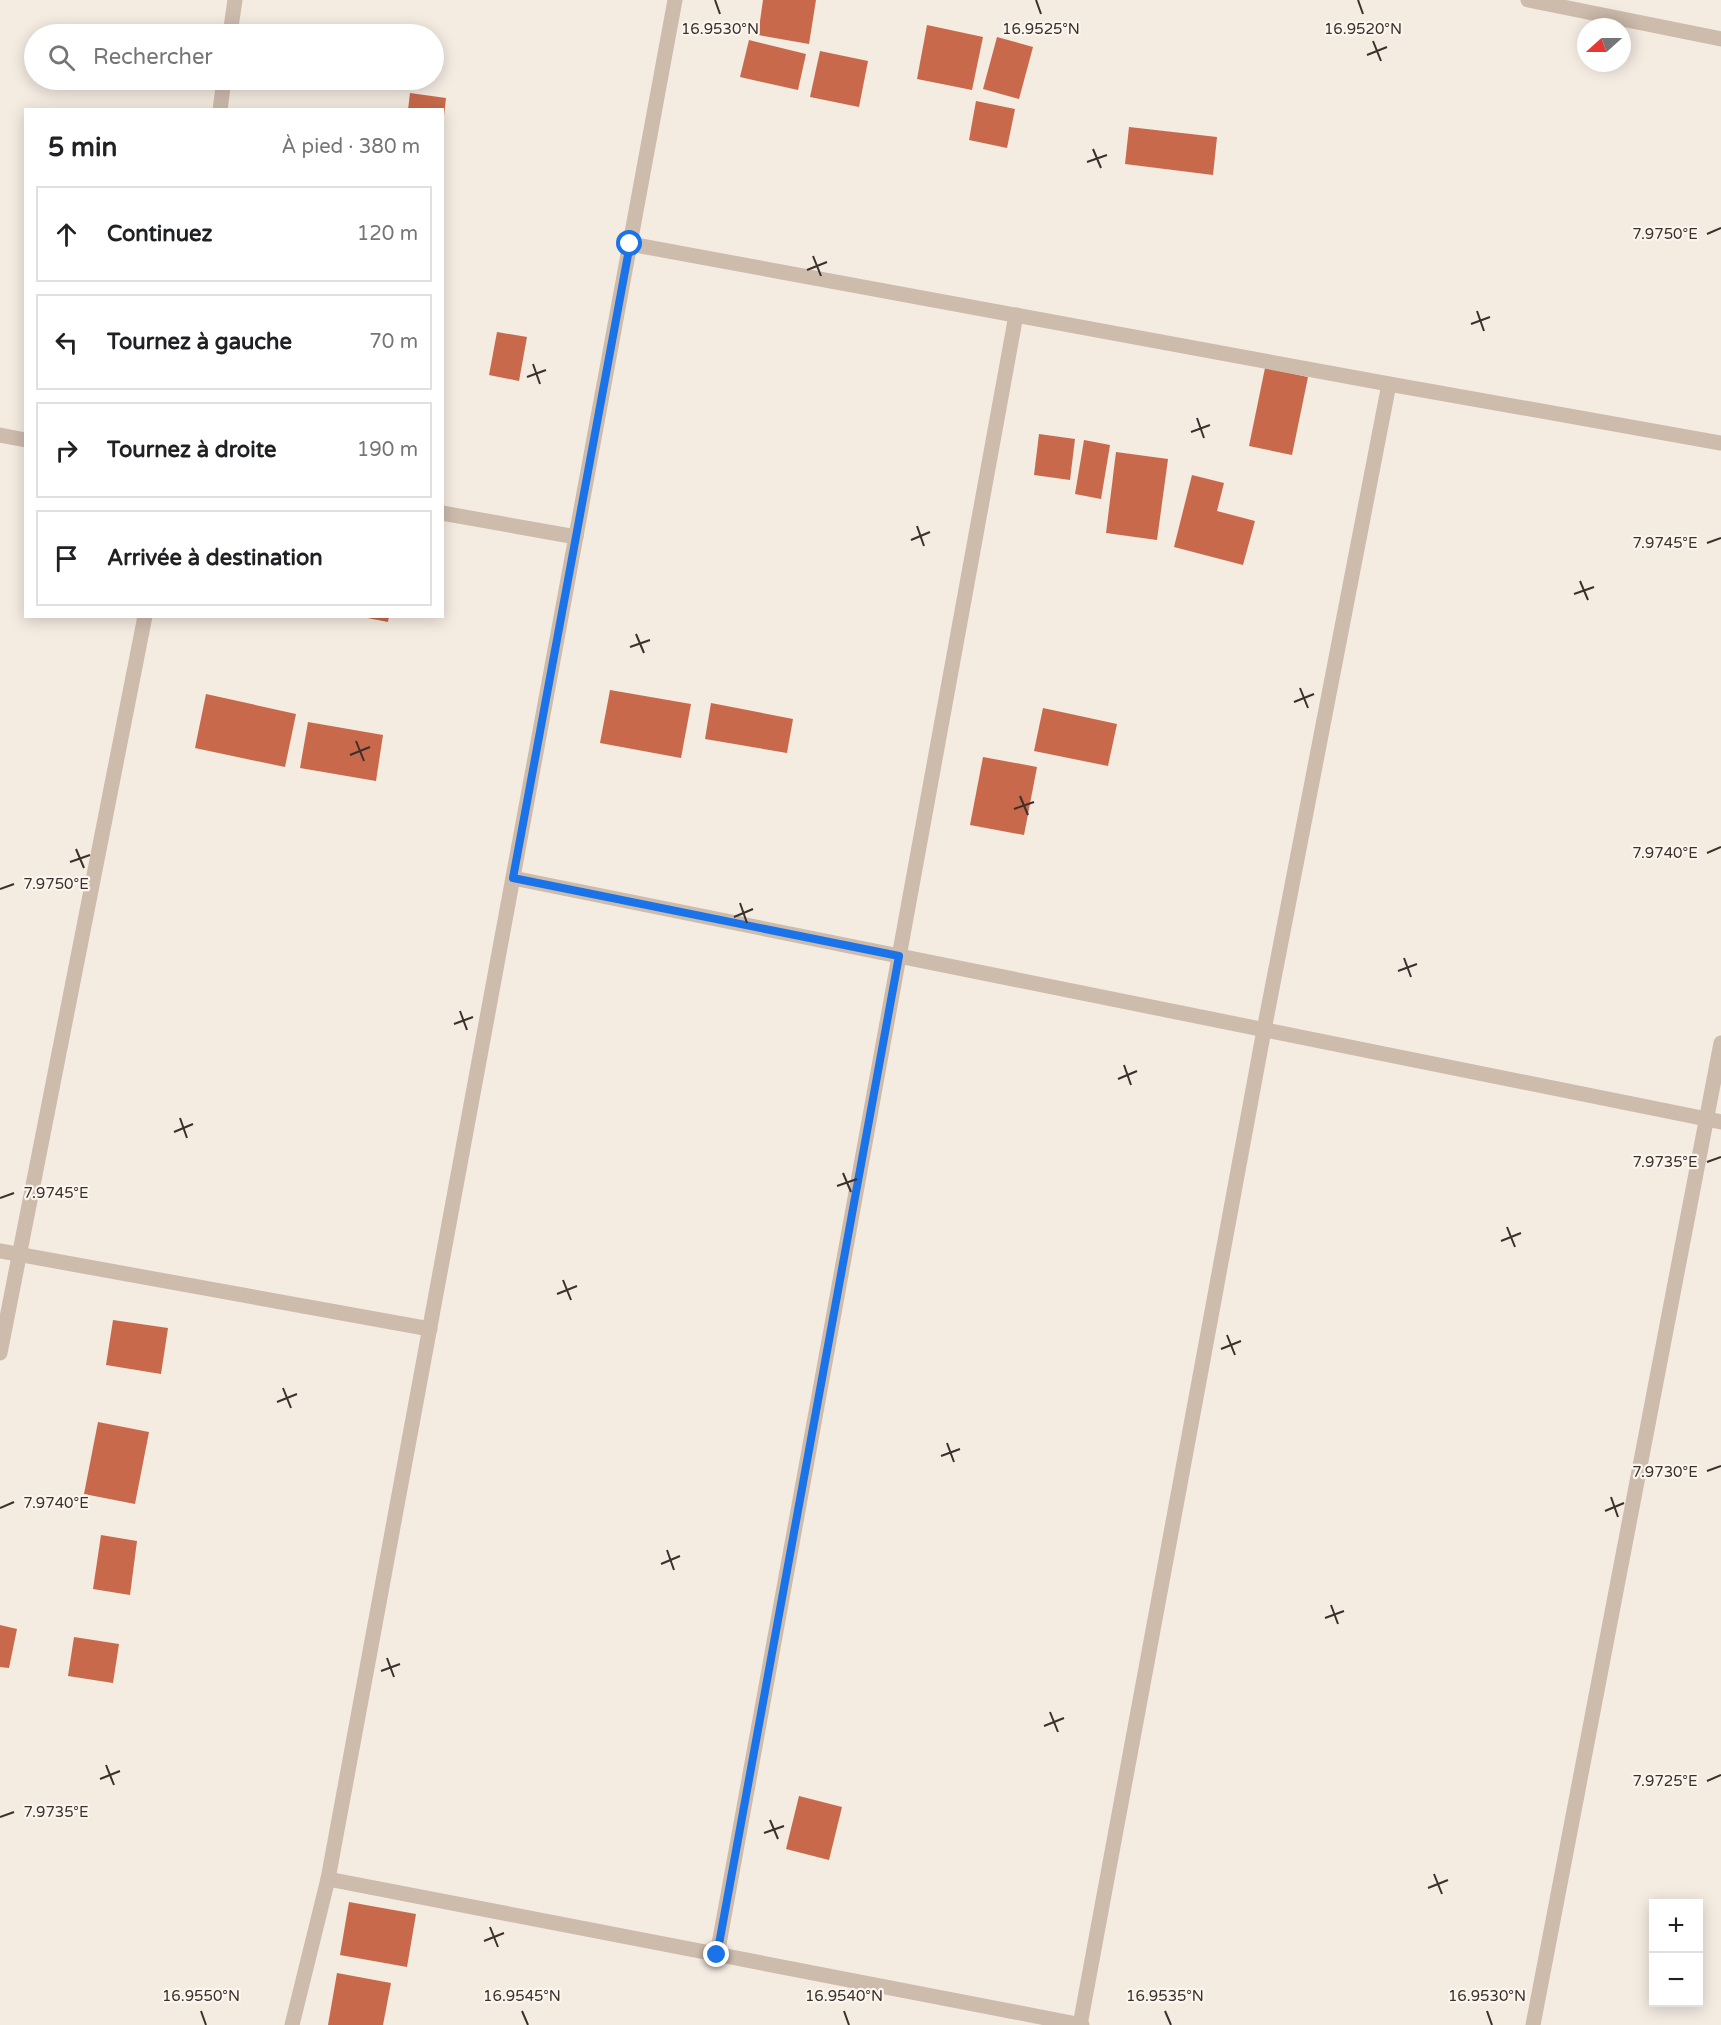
<!DOCTYPE html>
<html lang="fr">
<meta charset="utf-8">
<style>
:root{--surface:#fff;--page:#f6f6f6;--text:#202124;--muted:#757577;--line:#e0e0e0}
body{margin:0;font-family:"Varela Round",sans-serif;background:var(--page);color:var(--text)}
.controls{position:absolute;right:18px;bottom:18px;display:grid;overflow:hidden;border-radius:0px;box-shadow:0 3px 15px #0003}
.controls button{width:54px;height:54px;display:grid;place-items:center;padding:0;border:0;border-bottom:2px solid var(--line);background:var(--surface);color:var(--text);font:30px sans-serif}
.compass{position:absolute;left:1577px;top:18px;width:54px;height:54px;border-radius:50%;background:var(--surface);box-shadow:0 3px 15px #0003;rotate:249deg}
.stop{position:absolute;width:18px;height:18px;margin:-14px;border:4px solid #1a73e8;border-radius:50%;background:#fff}
.stop.end{background:#1a73e8;border-color:#fff;box-shadow:0 2px 6px #0008}
.list{margin:0;padding:0;list-style:none}
h2{display:flex;justify-content:space-between;align-items:center;height:78px;margin:0;padding:0 24px;font-size:26px}
h2 small{font-size:20px;font-weight:400;color:var(--muted)}
.list li{display:grid;grid-template-columns:39px 1fr auto;gap:18px;align-items:center;box-sizing:border-box;height:96px;margin:0 12px 12px;padding:0 12px;border:2px solid var(--line);border-radius:0px}
.list b{display:block;font-size:22px;white-space:nowrap}
.list em{font-size:20px;font-style:normal;color:var(--muted)}
.icon{flex:none;width:33px;height:33px;fill:none;stroke:currentColor;stroke-width:2;stroke-linecap:round;stroke-linejoin:round}
.map{position:relative;flex:none;width:1721px;height:2025px;overflow:hidden}
.search{position:absolute;background:var(--surface);box-shadow:0 3px 15px #0003;left:24px;top:24px;width:420px;height:66px;display:flex;align-items:center;gap:15px;box-sizing:border-box;padding:0 21px;border-radius:33px;color:var(--muted);font-size:22px}
.panel{position:absolute;background:var(--surface);box-shadow:0 3px 15px #0003;left:24px;top:108px;width:420px;height:510px;border-radius:0px}
.map>svg:first-child{display:block}
.building{fill:#c8694b}
.lines{fill:none;stroke-linecap:round;stroke-linejoin:round}
.minor{stroke:#cdbbac;stroke-width:15}
.route{stroke:#1a73e8;stroke-width:8}
.ticks{fill:none;stroke:#3b302b;stroke-width:2}
.ticks-label{font-size:15px;text-anchor:middle;fill:#3b302b;stroke:#fbf5ee;stroke-width:4.5;stroke-linejoin:round;paint-order:stroke}
</style>
<div class="map">
<svg width="1721" height="2025" viewBox="0 0 1721 2025">
<rect width="100%" height="100%" fill="#f4ebe1"/>
<g class="building">
<path d="M763 0H816L809 44 758 35Z"/>
<path d="M927 25 983 37 972 90 917 79Z"/>
<path d="M997 37 1033 47 1019 99 983 89Z"/>
<path d="M749 40 806 54 798 90 740 77Z"/>
<path d="M820 51 868 61 859 107 810 97Z"/>
<path d="M410 93 446 98 444 116 442 110H408Z"/>
<path d="M976 101 1015 109 1007 148 969 140Z"/>
<path d="M1129 127 1217 137 1213 175 1125 164Z"/>
<path d="M497 332 527 337 519 381 489 375Z"/>
<path d="M1265 368 1308 377 1292 455 1249 446Z"/>
<path d="M1039 434 1075 439 1070 480 1034 475Z"/>
<path d="M1084 440 1110 445 1101 499 1075 494Z"/>
<path d="M1116 452 1168 459 1157 540 1106 533Z"/>
<path d="M1192 475 1224 483 1217 511 1255 521 1243 565 1174 547Z"/>
<path d="M357 616H389L388 622Z"/>
<path d="M610 690 691 704 681 758 600 743Z"/>
<path d="M206 694 296 714 285 767 195 748Z"/>
<path d="M711 703 793 719 787 753 705 739Z"/>
<path d="M1043 708 1117 724 1108 766 1034 751Z"/>
<path d="M308 722 383 735 376 781 300 768Z"/>
<path d="M983 757 1037 767 1024 835 970 825Z"/>
<path d="M113 1320 168 1328 161 1374 106 1365Z"/>
<path d="M98 1422 149 1432 135 1504 84 1494Z"/>
<path d="M101 1535 137 1541 130 1595 93 1589Z"/>
<path d="M0 1625 17 1629 9 1668 0 1667Z"/>
<path d="M74 1637 119 1644 113 1683 68 1676Z"/>
<path d="M799 1796 842 1807 829 1860 786 1849Z"/>
<path d="M349 1902 416 1914 407 1967 340 1955Z"/>
<path d="M337 1973 391 1983 383 2025H328Z"/>
</g>
<g class="lines">
<g class="minor">
<path d="M1528 0 1721 39"/>
<path d="M230 34 235 0"/>
<path d="M220 110 224 80"/>
<path d="M630 244 1389 384 1721 443"/>
<path d="M0 435 26 440"/>
<path d="M442 513 576 537"/>
<path d="M513 878 1721 1122"/>
<path d="M0 1251 430 1329"/>
<path d="M0 1353 145 616"/>
<path d="M328 1879 1082 2025"/>
<path d="M717 1955 1016 315"/>
<path d="M292 2025 328 1879 675 0"/>
<path d="M1080 2025 1264 1030 1389 384"/>
<path d="M1533 2025 1721 1043"/>
</g>
</g>
<g class="lines">
<path class="route" d="M630 244 513 878 899 956 717 1955"/>
</g>
<path class="ticks" d="M715 0 720 14M1036 0 1041 14M1358 0 1363 14M1373 41 1381 61M1367 55 1387 47M1093 149 1101 168M1087 162 1107 155M1707 234 1721 228M813 256 821 276M807 270 827 262M1477 311 1484 331M1471 324 1490 317M533 364 540 384M527 377 546 370M1197 418 1204 438M1191 432 1210 425M917 526 924 546M911 540 930 532M1707 543 1721 538M1580 581 1588 600M1574 594 1594 587M636 634 644 653M630 647 650 640M1300 688 1308 708M1294 702 1314 694M356 741 364 761M350 755 370 747M1020 796 1028 815M1014 809 1034 802M76 849 84 868M1707 853 1721 847M70 862 90 855M0 889 14 884M740 903 747 923M734 917 753 909M1404 958 1411 977M1398 971 1417 964M460 1011 467 1030M454 1024 473 1017M1124 1065 1131 1085M1118 1079 1137 1071M180 1118 187 1138M174 1132 193 1124M1707 1162 1721 1157M843 1173 851 1192M837 1186 857 1179M0 1198 14 1193M1507 1227 1515 1247M1501 1241 1521 1233M563 1280 571 1300M557 1294 577 1286M1227 1335 1235 1355M1221 1349 1241 1341M283 1388 291 1408M277 1402 297 1394M947 1443 954 1462M941 1456 960 1449M1707 1471 1721 1466M1611 1497 1618 1517M0 1508 14 1502M1605 1511 1624 1503M667 1550 674 1570M661 1564 680 1556M1331 1605 1338 1624M1325 1618 1344 1611M387 1658 394 1677M381 1671 400 1664M1050 1712 1058 1732M1044 1726 1064 1718M106 1765 114 1785M100 1779 120 1771M1707 1781 1721 1775M0 1817 14 1812M770 1820 778 1839M764 1833 784 1826M1434 1874 1442 1894M1428 1888 1448 1880M490 1927 498 1947M484 1941 504 1933M201 2011 206 2025M522 2011 528 2025M844 2011 849 2025M1165 2011 1171 2025M1487 2011 1492 2025"/>
<g class="ticks-label">
<text x="720" y="34">16.9530°N</text>
<text x="1363" y="34">16.9520°N</text>
<text x="1041" y="34">16.9525°N</text>
<text x="1665" y="239">7.9750°E</text>
<text x="1665" y="548">7.9745°E</text>
<text x="1665" y="858">7.9740°E</text>
<text x="56" y="889">7.9750°E</text>
<text x="1665" y="1167">7.9735°E</text>
<text x="56" y="1198">7.9745°E</text>
<text x="1665" y="1477">7.9730°E</text>
<text x="56" y="1508">7.9740°E</text>
<text x="1665" y="1786">7.9725°E</text>
<text x="56" y="1817">7.9735°E</text>
<text x="201" y="2001">16.9550°N</text>
<text x="522" y="2001">16.9545°N</text>
<text x="844" y="2001">16.9540°N</text>
<text x="1165" y="2001">16.9535°N</text>
<text x="1487" y="2001">16.9530°N</text>
</g>
</svg>
<div class="controls">
<button>+</button>
<button>−</button>
</div>
<svg class="compass" viewBox="-18 -18 36 36"><path d="M0-13l5 13h-10z" fill="#e53935"/><path d="M0 13l5-13h-10z" fill="#757577"/></svg>
<div class="stop" style="left:630px;top:244px"></div>
<div class="stop end" style="left:717px;top:1955px"></div>
<div class="search"><svg class="icon" aria-label="search" viewBox="0 0 24 24"><circle cx="10" cy="10" r="6"/><path d="M15 15l6 6"/></svg>Rechercher</div>
<section class="panel">
<h2>5 min<small>À pied · 380 m</small></h2>
<ul class="list">
<li><svg class="icon" aria-label="ahead" viewBox="0 0 24 24"><path d="M12 20V5M6 11l6-6 6 6"/></svg><div><b>Continuez</b></div><em>120 m</em></li>
<li><svg class="icon" aria-label="left" viewBox="0 0 24 24"><path d="M17 20v-9H6M10 6l-5 5 5 5"/></svg><div><b>Tournez à gauche</b></div><em>70 m</em></li>
<li><svg class="icon" aria-label="right" viewBox="0 0 24 24"><path d="M7 20v-9h11M14 6l5 5-5 5"/></svg><div><b>Tournez à droite</b></div><em>190 m</em></li>
<li><svg class="icon" aria-label="arrive" viewBox="0 0 24 24"><path d="M6 21V4h12l-3 4 3 4H6"/></svg><div><b>Arrivée à destination</b></div></li>
</ul>
</section>
</div>
